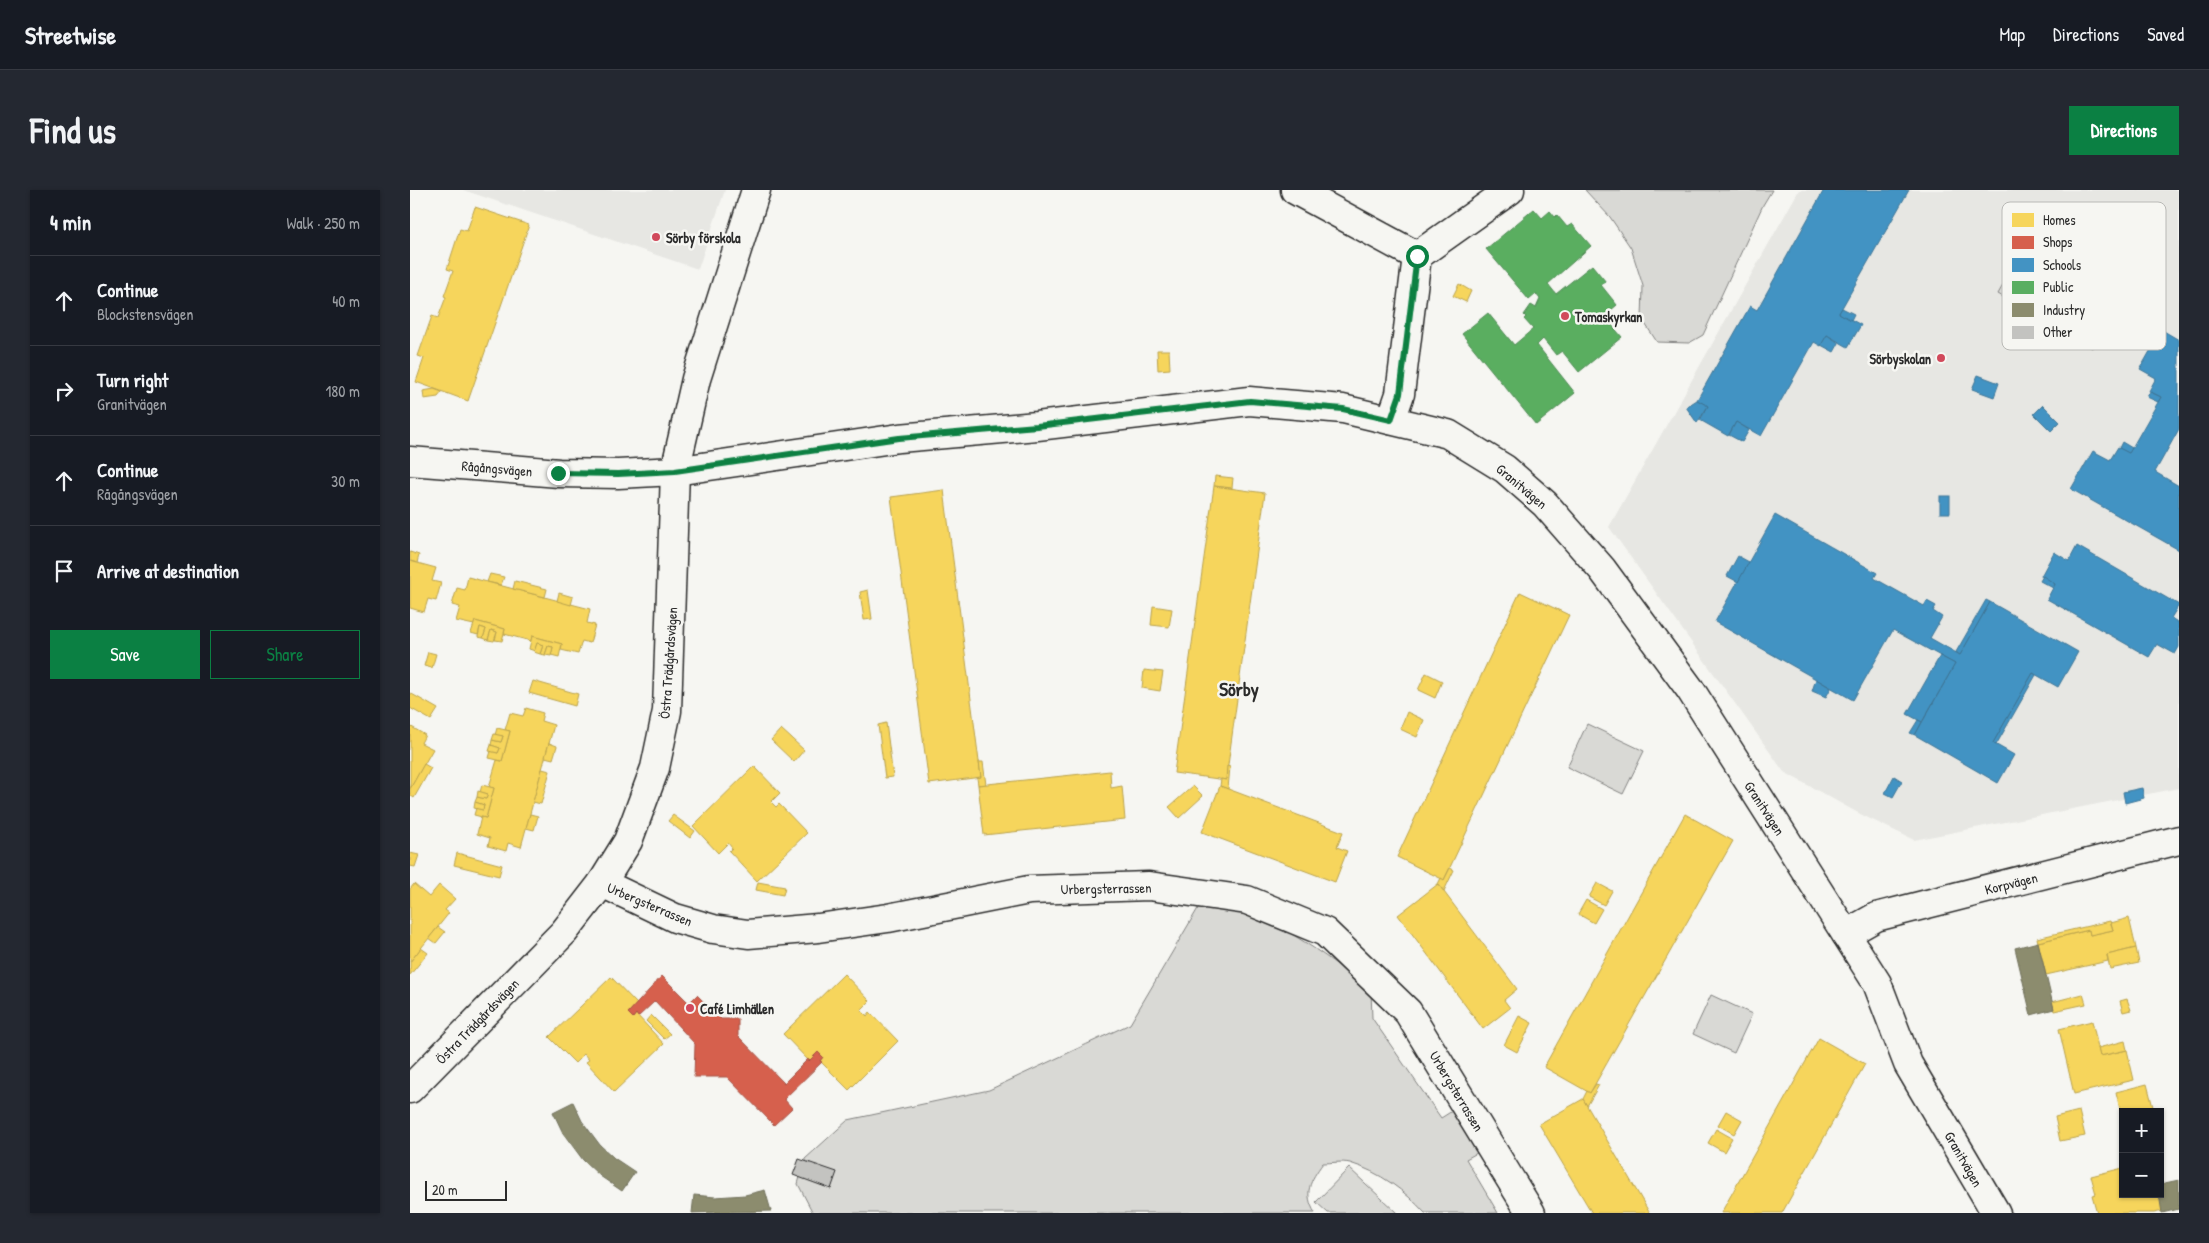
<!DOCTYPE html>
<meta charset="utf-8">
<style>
:root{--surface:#171b24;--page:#242831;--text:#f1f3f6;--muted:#9ea1a6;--line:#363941;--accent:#0b8043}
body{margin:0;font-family:"Patrick Hand",sans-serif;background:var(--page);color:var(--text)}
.controls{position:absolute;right:15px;bottom:15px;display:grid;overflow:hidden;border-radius:0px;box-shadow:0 1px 4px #0004}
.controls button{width:45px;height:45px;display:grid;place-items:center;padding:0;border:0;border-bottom:1px solid var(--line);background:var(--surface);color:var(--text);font:25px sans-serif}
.scale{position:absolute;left:15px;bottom:12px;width:82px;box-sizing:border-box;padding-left:5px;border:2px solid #2b2b2b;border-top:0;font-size:14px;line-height:18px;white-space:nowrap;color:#2b2b2b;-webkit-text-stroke:4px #f6f6f2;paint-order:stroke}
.stop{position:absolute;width:15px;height:15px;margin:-11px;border:4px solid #0b8043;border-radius:50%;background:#fff}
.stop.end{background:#0b8043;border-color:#fff;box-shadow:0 1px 5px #0008}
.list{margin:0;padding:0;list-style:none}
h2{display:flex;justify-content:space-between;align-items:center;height:65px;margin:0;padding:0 20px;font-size:21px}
h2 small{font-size:16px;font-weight:400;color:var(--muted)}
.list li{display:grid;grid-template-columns:32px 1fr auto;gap:15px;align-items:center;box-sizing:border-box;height:90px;padding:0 20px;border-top:1px solid var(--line)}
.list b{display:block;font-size:19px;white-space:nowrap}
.list p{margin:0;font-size:16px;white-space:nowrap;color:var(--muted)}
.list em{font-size:16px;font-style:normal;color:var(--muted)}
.actions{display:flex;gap:10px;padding:15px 20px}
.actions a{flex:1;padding:11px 0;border:1px solid var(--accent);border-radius:0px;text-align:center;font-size:18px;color:var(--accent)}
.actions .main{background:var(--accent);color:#fff}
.icon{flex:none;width:28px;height:28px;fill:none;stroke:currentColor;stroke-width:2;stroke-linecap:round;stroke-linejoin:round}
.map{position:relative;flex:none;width:1769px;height:1023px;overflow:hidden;border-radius:0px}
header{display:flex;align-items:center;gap:30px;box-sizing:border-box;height:70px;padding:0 25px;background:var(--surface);border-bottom:1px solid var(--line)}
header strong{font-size:24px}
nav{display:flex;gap:28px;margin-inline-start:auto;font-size:18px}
.intro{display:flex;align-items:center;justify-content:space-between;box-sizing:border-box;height:120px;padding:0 30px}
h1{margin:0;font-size:35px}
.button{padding:12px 22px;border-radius:0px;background:var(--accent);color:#fff;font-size:18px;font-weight:700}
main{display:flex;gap:30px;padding:0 30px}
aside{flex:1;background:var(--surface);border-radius:0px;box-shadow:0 1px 4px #0004}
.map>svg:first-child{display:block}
.built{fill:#e7e7e3}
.green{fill:#d9d9d5;stroke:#828280}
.homes{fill:#f6d55c;stroke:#b9a24d}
.shops{fill:#d6604d;stroke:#a35043}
.schools{fill:#4393c3;stroke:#3c7495}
.public{fill:#5aae61;stroke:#4c8751}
.industry{fill:#8c8c6e;stroke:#6f6f5a}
.building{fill:#c3c3c0;stroke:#2b2b2b}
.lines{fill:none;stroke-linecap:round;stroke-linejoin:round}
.minor-casing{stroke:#2b2b2b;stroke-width:31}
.minor{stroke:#f6f6f2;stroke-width:28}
.route{stroke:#0b8043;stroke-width:6}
.poi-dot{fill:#d1495b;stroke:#f6f6f2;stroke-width:2}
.labels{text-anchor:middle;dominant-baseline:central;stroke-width:5;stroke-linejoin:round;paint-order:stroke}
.poi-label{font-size:14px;font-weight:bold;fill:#2b2b2b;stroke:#f6f6f2;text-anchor:start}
.street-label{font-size:14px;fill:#2b2b2b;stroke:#f6f6f2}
.district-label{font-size:19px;font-weight:bold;fill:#2b2b2b;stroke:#f6f6f2}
.key{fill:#f6f6f2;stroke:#b9b9b6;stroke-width:1}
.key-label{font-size:14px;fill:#2b2b2b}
</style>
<header>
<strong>Streetwise</strong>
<nav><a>Map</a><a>Directions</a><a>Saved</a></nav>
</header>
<div class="intro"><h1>Find us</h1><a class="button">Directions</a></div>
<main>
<aside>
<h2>4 min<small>Walk · 250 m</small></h2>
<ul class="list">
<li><svg class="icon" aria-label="ahead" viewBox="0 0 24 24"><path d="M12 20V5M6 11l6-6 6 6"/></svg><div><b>Continue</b><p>Blockstensvägen</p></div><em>40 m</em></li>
<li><svg class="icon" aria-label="right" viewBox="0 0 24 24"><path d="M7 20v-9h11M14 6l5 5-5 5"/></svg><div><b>Turn right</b><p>Granitvägen</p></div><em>180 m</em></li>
<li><svg class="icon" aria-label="ahead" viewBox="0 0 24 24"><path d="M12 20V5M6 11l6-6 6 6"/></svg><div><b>Continue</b><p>Rågångsvägen</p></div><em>30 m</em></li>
<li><svg class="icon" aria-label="arrive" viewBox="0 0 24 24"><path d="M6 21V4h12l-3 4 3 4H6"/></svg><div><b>Arrive at destination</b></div></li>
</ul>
<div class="actions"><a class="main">Save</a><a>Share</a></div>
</aside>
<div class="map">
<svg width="1769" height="1023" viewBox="0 0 1769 1023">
<rect width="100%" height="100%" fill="#f6f6f2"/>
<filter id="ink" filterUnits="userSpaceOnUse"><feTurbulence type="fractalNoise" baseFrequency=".02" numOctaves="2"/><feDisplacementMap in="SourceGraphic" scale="10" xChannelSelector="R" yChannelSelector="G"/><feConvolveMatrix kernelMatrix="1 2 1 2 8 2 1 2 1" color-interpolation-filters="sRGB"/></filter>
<g filter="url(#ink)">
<g class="built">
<path d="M53 0H315L288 79Z"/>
<path d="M1389 0H1769V598L1504 650 1450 624 1374 582 1199 337Z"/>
</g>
<g class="green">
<path d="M1175 0H1362L1353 15 1293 145 1279 153 1247 152 1232 129 1233 96 1221 58 1200 27Z"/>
<path d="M1617 53 1711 108 1682 158 1588 104Z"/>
<path d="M1177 534 1234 561 1213 604 1157 577Z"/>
<path d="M790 715C800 715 811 715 820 717 864 726 927 773 961 801L962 828 1031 928 1050 916 1078 957 1056 969 1088 1023H1015C995 1001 970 982 940 973 932 971 921 973 913 973 900 991 893 1003 905 1023H403L388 994 395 969 438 930 579 900 720 834Z"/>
<path d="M1301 805 1342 824 1324 863 1283 844Z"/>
<path d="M939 978 987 1023H918L906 1012Z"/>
</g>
<g class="homes">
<path d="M65 17 119 35 58 211 6 192 14 168 8 166 22 126 28 128 36 107 34 106 43 81 37 79 50 39 57 41Z"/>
<path d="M1049 94 1061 101 1056 112 1043 106Z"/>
<path d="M747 160H759L760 179 748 180Z"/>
<path d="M24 199 32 202 28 207 14 209 13 201Z"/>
<path d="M805 286 823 288 822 298 804 296Z"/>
<path d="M804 296 855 303 816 590 764 583Z"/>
<path d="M534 300 571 587 519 594 481 307Z"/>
<path d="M0 362 9 365 7 373 0 371Z"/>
<path d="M0 371 26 378 22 391 31 393 26 411 18 409 14 422 0 418Z"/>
<path d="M80 384 94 387 91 395 77 392Z"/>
<path d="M58 387 180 419 177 433 185 435 180 453 172 451 168 464 151 460 152 454 122 446 121 451 94 444 95 439 65 431 64 435 46 431 50 417 42 415 47 398 55 400Z"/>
<path d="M105 391 137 399 135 407 103 399Z"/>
<path d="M458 400 462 429 454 430 450 402Z"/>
<path d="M1110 402 1159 425 1034 690 987 667Z"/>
<path d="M149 403 163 407 161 415 147 411Z"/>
<path d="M743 416 762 419 759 437 741 435Z"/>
<path d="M65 431 95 439 92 451 85 450 87 442 81 440 78 450 73 448 76 439 70 437 68 445 61 443Z"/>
<path d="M70 437 76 439 73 448 68 447Z"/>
<path d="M81 440 87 442 84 451 78 450Z"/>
<path d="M122 446 152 454 149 467 141 465 143 457 138 456 135 465 130 464 133 455 127 453 125 461 119 459Z"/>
<path d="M127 453 133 455 130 464 124 462Z"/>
<path d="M138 456 143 457 141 466 135 465Z"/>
<path d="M18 462 26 464 22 478 14 476Z"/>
<path d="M734 480 753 482 750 501 732 498Z"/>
<path d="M1016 483 1032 491 1025 508 1008 500Z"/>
<path d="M123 491 168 504 165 516 119 503Z"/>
<path d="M0 503 28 519 21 530 0 518Z"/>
<path d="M116 518 133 523 131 531 144 535 111 657 98 653 96 661 78 656 80 648 67 644 71 627 76 628 84 598 79 597 87 570 92 571 100 541 95 540 100 523 113 526Z"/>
<path d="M997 522 1014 530 1007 547 990 539Z"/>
<path d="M476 533 483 587 475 588 468 535Z"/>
<path d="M0 536 15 545 11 553 23 559 0 599Z"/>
<path d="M87 538 100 541 92 571 79 568 81 561 88 563 90 558 81 555 82 550 91 552 93 546 85 545Z"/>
<path d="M371 539 394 560 384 572 361 550Z"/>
<path d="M84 544 93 546 91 552 82 550Z"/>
<path d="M139 553 147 556 143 569 135 567Z"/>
<path d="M81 555 90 558 88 563 79 561Z"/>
<path d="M569 572H573L576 595H568L567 588 571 587Z"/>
<path d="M14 574 21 578 4 608 0 605V599Z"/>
<path d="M344 576 370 603 361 612 366 617 369 614 397 643 347 691 319 661 322 658 318 653 308 663 283 636Z"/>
<path d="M817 576 820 577 818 599 810 596 811 589 816 590Z"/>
<path d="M132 579 140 581 131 614 123 612Z"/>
<path d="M700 581 701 598 712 596 715 630 574 645 568 595Z"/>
<path d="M72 595 84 598 76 628 64 625 66 618 73 620 74 615 65 612 67 607 76 609 78 604 70 602Z"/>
<path d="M783 596 793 606 769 628 759 617Z"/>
<path d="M810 596 933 642 927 657 937 661 925 692 792 642Z"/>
<path d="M68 601 78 604 76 609 67 607Z"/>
<path d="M65 612 74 615 73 620 64 618Z"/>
<path d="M120 624 128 626 124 640 116 638Z"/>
<path d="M1275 624 1323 651 1180 903 1134 877Z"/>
<path d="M263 625 285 641 280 648 258 631Z"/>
<path d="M0 663 9 665 5 677 0 676Z"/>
<path d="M47 663 92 675 89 686 44 675Z"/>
<path d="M1040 678 1044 680 1034 701 1028 694 1031 688 1034 690Z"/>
<path d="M348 692 375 697 373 705 346 700Z"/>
<path d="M1187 693 1202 701 1194 715 1179 707Z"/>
<path d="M4 694 19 707 29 695 45 709 35 720 39 723 0 772V699Z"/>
<path d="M1028 694 1107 799 1094 810 1100 818 1073 839 988 725Z"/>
<path d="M1176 710 1192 719 1184 733 1168 724Z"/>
<path d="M1719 728 1726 758 1697 765 1698 771 1636 785 1628 752 1679 740 1680 745 1703 740 1701 733Z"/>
<path d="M1700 731 1703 740 1680 745 1679 740 1628 752 1627 748Z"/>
<path d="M28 737 35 742 26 753 19 748Z"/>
<path d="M11 758 18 763 0 785V772Z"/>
<path d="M1726 758 1729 773 1700 779 1697 765Z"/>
<path d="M434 784 460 811 451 820 457 826 460 822 488 851 439 900 410 871 413 867 408 862 399 871 373 844Z"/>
<path d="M201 787 227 814 218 823 223 828 226 824 254 854 204 902 176 872 179 870 174 864 165 873 139 847Z"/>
<path d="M1673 804 1676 814 1644 821 1642 812Z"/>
<path d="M1717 809 1721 820 1713 822 1710 811Z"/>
<path d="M241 825 260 844 254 849 236 831Z"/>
<path d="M1109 826 1122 833 1107 862 1094 855Z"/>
<path d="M1682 831 1690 866 1717 860 1724 890 1664 904 1649 839Z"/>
<path d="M1409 848 1455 874 1372 1023H1311Z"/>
<path d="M1715 851 1717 860 1690 866 1688 858Z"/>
<path d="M1186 894 1189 895 1177 916 1173 909 1177 901 1180 903Z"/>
<path d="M1737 894 1743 917 1713 922 1711 924 1706 902Z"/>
<path d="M1173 909 1239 1022 1238 1023H1182L1129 934Z"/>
<path d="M1316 921 1332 930 1324 944 1308 935Z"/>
<path d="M1669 921 1675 946 1650 951 1645 927Z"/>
<path d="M1306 939 1322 948 1314 962 1298 953Z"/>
<path d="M1713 978V1004H1749L1753 1021 1744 1023H1687L1682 1005 1686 1004 1681 986Z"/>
</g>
<path class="shops" d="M252 786 279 813 287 805 311 829H328V846L374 893 398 869 399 871 408 862 413 867 410 871 412 872 374 909 382 918 364 935 317 887H284L285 854 245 811 228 827 226 824 223 828 218 823Z"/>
<g class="schools">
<path d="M1414 0H1499L1429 123 1451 135 1438 157 1417 145 1411 156 1404 152 1351 246 1326 232 1318 246 1290 230 1298 216 1287 210 1340 116 1347 120Z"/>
<path d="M1432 118 1444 124 1441 130 1429 123Z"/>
<path d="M1752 140 1769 150V239L1745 282 1769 296V360L1661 299 1683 261 1700 270 1708 257 1719 263 1751 207 1739 201 1746 188 1730 179Z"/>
<path d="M1417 145 1429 153 1424 162 1411 155Z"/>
<path d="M1568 185 1589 193 1584 207 1562 199Z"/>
<path d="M1740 202 1751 207 1748 212 1737 207Z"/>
<path d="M1287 210 1298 216 1287 233 1276 217Z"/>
<path d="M1633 215 1650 232 1641 241 1624 224Z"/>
<path d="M1326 232 1339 240 1332 252 1319 245Z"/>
<path d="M1712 252 1722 258 1719 263 1709 258Z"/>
<rect x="1530" y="306" width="10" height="17"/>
<path d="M1365 325 1467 383 1464 388 1514 416 1517 411 1526 416 1523 421 1532 427 1520 448 1550 465 1580 412 1668 462 1648 497 1623 483 1583 553 1604 565 1588 593 1505 545 1545 474 1483 440 1443 510 1305 432Z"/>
<path d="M1667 356 1769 415 1761 428 1769 433V457L1765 464 1747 454 1739 467 1637 409 1645 394 1631 386 1644 362 1659 371Z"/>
<path d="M1328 366 1339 372 1328 392 1317 386Z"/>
<path d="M1633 386 1645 394 1643 398 1630 391Z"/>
<path d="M1576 410 1580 412 1550 465 1546 462Z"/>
<path d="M1530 466 1545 474 1512 532 1497 524Z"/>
<path d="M1623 483 1626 485 1586 555 1583 553Z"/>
<path d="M1406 489 1421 498 1416 507 1402 501Z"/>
<path d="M1508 530 1512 532 1505 545 1500 543Z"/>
<path d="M1484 586 1492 591 1483 607 1475 603Z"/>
<path d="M1732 598 1734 608 1715 613 1713 602Z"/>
</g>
<path class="public" d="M1124 19 1132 28 1140 21 1145 27 1147 25 1157 37 1162 34 1181 56 1138 94 1146 104 1182 75 1196 92 1191 95 1207 115 1194 126 1212 147 1169 182 1152 161 1146 165 1133 149 1127 155 1165 203 1126 235 1052 144 1078 123 1104 155 1123 139 1114 129 1116 127 1114 125 1121 115 1126 118 1130 109 1126 104 1119 110 1076 59Z"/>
<g class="industry">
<path d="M1628 752 1644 819 1621 825 1605 758Z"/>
<path d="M163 912 172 931 190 955 204 968 225 982 212 1001 190 986 173 970 153 943 143 922Z"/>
<path d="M1769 990V1019L1752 1023 1749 1004H1750V994Z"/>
<path d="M355 1000 361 1021 282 1023 284 1005 305 1007 335 1005Z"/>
</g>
<path class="building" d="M389 969 427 982 421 999 383 985Z"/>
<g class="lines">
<g class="minor-casing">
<g id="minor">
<path d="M885 0 1007 66"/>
<path d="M981 230 990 204 1007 66 1100 0"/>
<path d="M0 271 149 283 208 284 265 281 489 248 627 236 839 211 933 219 1038 244 1095 279 1135 314 1192 379 1280 499 1467 793 1498 874 1586 1023"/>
<path d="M192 693 265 728 303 739 338 744 408 738 478 728 619 700 739 696 837 710 915 742 998 822 1121 1023"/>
<path d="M1436 744 1466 727 1769 650"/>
<path d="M0 899 154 742 192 693 218 651 245 578 257 521 265 281 286 189 346 0"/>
</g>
</g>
<use href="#minor" class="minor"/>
</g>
</g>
<g class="lines" filter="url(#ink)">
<path class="route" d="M148 283 208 284 265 281 489 248 627 236 840 211 933 219 981 230 990 204 1007 66"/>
</g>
<g class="poi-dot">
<circle cx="246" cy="47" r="5"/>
<circle cx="1155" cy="126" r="5"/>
<circle cx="1531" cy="168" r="5"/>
<circle cx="280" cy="818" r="5"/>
</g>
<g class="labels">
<g class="poi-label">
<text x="256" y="47">Sörby förskola</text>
<text x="1165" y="126">Tomaskyrkan</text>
<text x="1521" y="168" text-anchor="end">Sörbyskolan</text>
<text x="290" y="818">Café Limhällen</text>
</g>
<g class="street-label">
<text transform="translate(87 278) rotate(5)">Rågångsvägen</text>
<text transform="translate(1112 296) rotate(40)">Granitvägen</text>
<text transform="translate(258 473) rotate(-86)">Östra Trädgårdsvägen</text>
<text transform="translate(1355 618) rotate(57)">Granitvägen</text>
<text transform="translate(1601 693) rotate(-14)">Korpvägen</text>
<text transform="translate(696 698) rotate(-1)">Urbergsterrassen</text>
<text transform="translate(240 714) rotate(23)">Urbergsterrassen</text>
<text transform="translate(67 831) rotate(-46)">Östra Trädgårdsvägen</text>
<text transform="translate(1047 901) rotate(59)">Urbergsterrassen</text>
<text transform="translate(1554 969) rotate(60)">Granitvägen</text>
</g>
<g class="district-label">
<text x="829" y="499">Sörby</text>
</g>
</g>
<rect x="1592" y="12" width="164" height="148" rx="8" class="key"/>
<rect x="1602" y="23" width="22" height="14" fill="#f6d55c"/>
<rect x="1602" y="46" width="22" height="13" fill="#d6604d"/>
<rect x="1602" y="68" width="22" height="14" fill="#4393c3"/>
<rect x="1602" y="91" width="22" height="13" fill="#5aae61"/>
<rect x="1602" y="113" width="22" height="14" fill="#8c8c6e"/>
<rect x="1602" y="136" width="22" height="13" fill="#c3c3c0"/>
<g class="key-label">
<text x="1633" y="35">Homes</text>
<text x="1633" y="57">Shops</text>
<text x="1633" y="80">Schools</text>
<text x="1633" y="102">Public</text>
<text x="1633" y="125">Industry</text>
<text x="1633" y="147">Other</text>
</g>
</svg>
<div class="controls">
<button>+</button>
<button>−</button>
</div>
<div class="scale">20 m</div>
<div class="stop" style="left:1007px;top:66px"></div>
<div class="stop end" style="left:148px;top:283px"></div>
</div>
</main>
